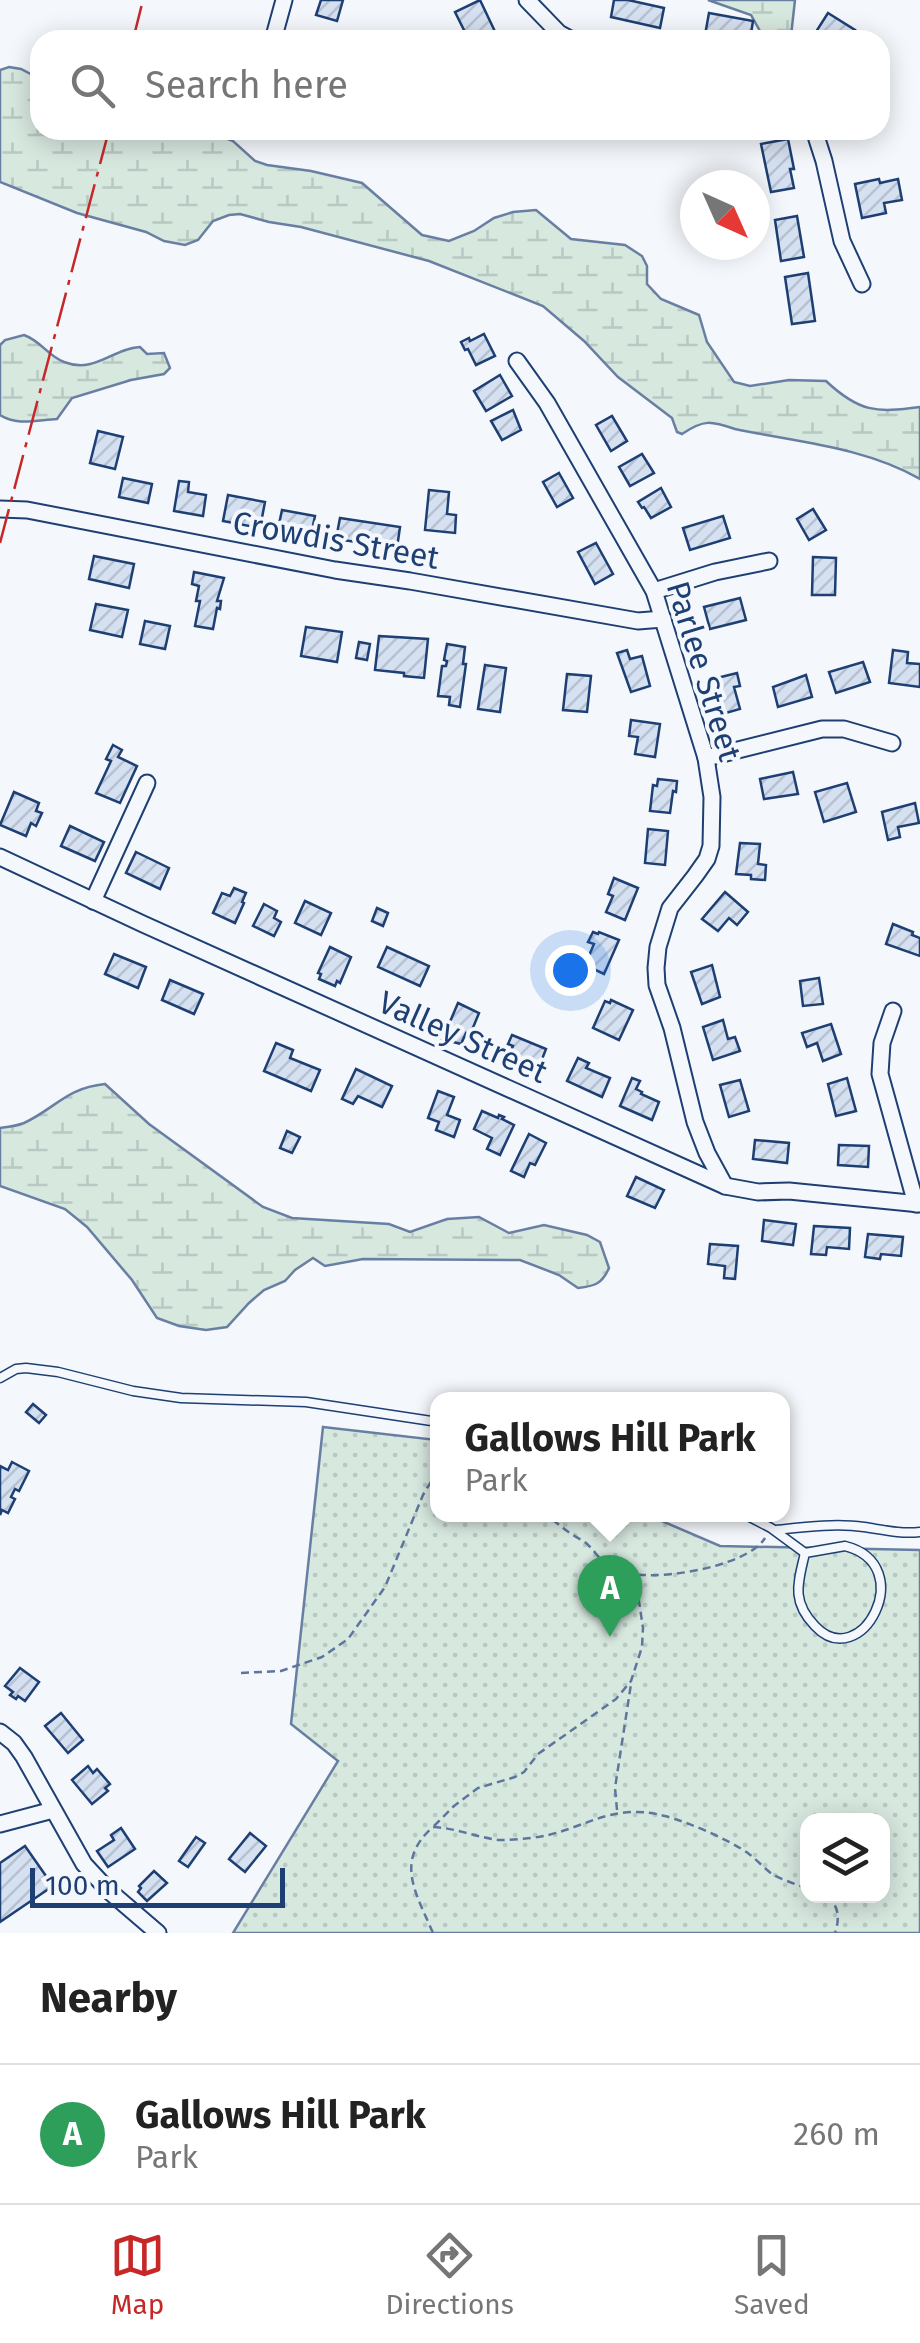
<!DOCTYPE html>
<style>
:root{--surface:#fff;--page:#f6f6f6;--text:#222;--muted:#767676;--line:#e0e0e0;--accent:#c62828}
body{margin:0;font-family:"Fira Sans",sans-serif;background:var(--page);color:var(--text)}
.controls{position:absolute;right:30px;bottom:30px;display:grid;overflow:hidden;border-radius:20px;box-shadow:0 5px 25px #0003}
.controls button{width:90px;height:90px;display:grid;place-items:center;padding:0;border:0;border-bottom:2px solid var(--line);background:var(--surface);color:var(--text);font:50px sans-serif}
.compass{position:absolute;left:680px;top:170px;width:90px;height:90px;border-radius:50%;background:var(--surface);box-shadow:0 5px 25px #0003;rotate:135deg}
.scale{position:absolute;left:30px;bottom:25px;width:255px;box-sizing:border-box;padding-left:10px;border:5px solid #1d3f73;border-top:0;font-size:28px;line-height:35px;white-space:nowrap;color:#1d3f73;-webkit-text-stroke:8px #f4f7fb;paint-order:stroke}
.you{position:absolute;left:570px;top:970px;width:35px;height:35px;margin:-25px;border:8px solid #fff;border-radius:50%;background:#1a73e8;box-shadow:0 0 0 15px #1a73e833}
.badge{display:grid;place-items:center;width:65px;height:65px;border-radius:50%;background:var(--accent);color:#fff;font-size:32px;font-weight:700}
.pin{position:absolute;translate:-50% -82px;filter:drop-shadow(0 2px 5px #0008)}
.pin::after{content:'';position:absolute;top:52px;width:35px;height:30px;background:inherit;clip-path:polygon(0 0,100% 0,50% 100%)}
.popup{position:absolute;left:430px;top:1392px;width:360px;height:130px;box-sizing:border-box;display:grid;place-content:center;border-radius:20px;background:var(--surface);filter:drop-shadow(0 2px 8px #0005);font-size:32px;white-space:nowrap;color:var(--muted)}
.popup b{font-size:38px;color:var(--text)}
.popup::after{content:'';position:absolute;left:50%;top:100%;margin-left:-20px;border:20px solid transparent;border-top-color:var(--surface)}
.list{margin:0;padding:0;list-style:none}
h2{display:flex;justify-content:space-between;align-items:center;height:130px;margin:0;padding:0 40px;font-size:42px}
h2 small{font-size:32px;font-weight:400;color:var(--muted)}
.list li{display:grid;grid-template-columns:65px 1fr auto;gap:30px;align-items:center;box-sizing:border-box;height:140px;padding:0 40px;border-top:2px solid var(--line)}
.list b{display:block;font-size:38px;white-space:nowrap}
.list p{margin:0;font-size:32px;white-space:nowrap;color:var(--muted)}
.list em{font-size:32px;font-style:normal;color:var(--muted)}
.icon{flex:none;width:55px;height:55px;fill:none;stroke:currentColor;stroke-width:2;stroke-linecap:round;stroke-linejoin:round}
.map{position:relative;flex:none;width:920px;height:1933px;overflow:hidden}
.search{position:absolute;background:var(--surface);box-shadow:0 5px 25px #0003;left:30px;right:30px;top:30px;height:110px;display:flex;align-items:center;gap:25px;box-sizing:border-box;padding:0 35px;border-radius:30px;color:var(--muted);font-size:38px}
.sheet{height:270px;background:var(--surface)}
nav{display:flex;justify-content:space-around;align-items:center;box-sizing:border-box;height:140px;border-top:2px solid var(--line);background:var(--surface);font-size:28px;color:var(--muted)}
nav a{display:grid;justify-items:center;gap:5px}
nav .on{color:var(--accent)}
.map>svg:first-child{display:block}
.wetland{fill:url(#wetland-marsh);stroke:#687fa3;stroke-width:2.5}
.park{fill:url(#park-dots);stroke:#687fa3;stroke-width:2.5;fill-rule:evenodd}
.building{fill:url(#building-hatch);stroke:#1d3f73;stroke-width:2.5}
.lines{fill:none;stroke-linecap:round;stroke-linejoin:round}
.lane-casing{stroke:#1d3f73;stroke-width:11}
.street-casing{stroke:#1d3f73;stroke-width:19}
.path{stroke:#5e769c;stroke-width:2.5;stroke-dasharray:8 5;stroke-linecap:butt}
.lane{stroke:#f4f7fb;stroke-width:8}
.street{stroke:#f4f7fb;stroke-width:15}
.power{stroke:#c62828;stroke-width:2.5;stroke-dasharray:35 8 5 8;stroke-linecap:butt}
.labels{text-anchor:middle;dominant-baseline:central;stroke-width:8;stroke-linejoin:round;paint-order:stroke}
.street-label{font-size:32px;fill:#1d3f73;stroke:#f4f7fb}
</style>
<div class="map">
<svg width="920" height="1933" viewBox="0 0 920 1933">
<defs>
<pattern id="wetland-marsh" width="20" height="14" patternUnits="userSpaceOnUse" patternTransform="scale(2.5)"><rect width="20" height="14" fill="#d7e8df"/><path d="M1 5h8M5 5V1M11 12h8M15 12V8" fill="none" stroke="#b8c8c3"/></pattern>
<pattern id="park-dots" width="8" height="8" patternUnits="userSpaceOnUse" patternTransform="scale(2.5)"><rect width="8" height="8" fill="#d7e8df"/><path d="M2 2h.1M6 6h.1" fill="none" stroke="#b8c8c3" stroke-width="1.8" stroke-linecap="round"/></pattern>
<pattern id="building-hatch" width="6" height="6" patternUnits="userSpaceOnUse" patternTransform="scale(2.5)"><rect width="6" height="6" fill="#d5e0f0"/><path d="M-1 1l2-2M0 6l6-6M5 7l2-2" fill="none" stroke="#b6c1d1"/></pattern>
</defs>
<rect width="100%" height="100%" fill="#f4f7fb"/>
<g class="wetland">
<path d="M708 0H795L791 36 787 40H765L751 15Z"/>
<path d="M9 67 21 69 40 79V130H185L220 136 233 141 255 161 267 165 311 171 362 183 422 235 449 241 474 231 494 218 513 212 536 210 571 239 625 245 642 256 647 266V284L661 299 699 315 707 342 734 382 750 386 789 380 826 381C859 412 876 413 920 407V479C865 447 796 442 735 429 711 421 704 419 682 434L677 432 672 418 618 377 584 341 543 306 429 261 301 227 269 222 240 214 229 215 213 221 198 240 185 245 164 241 146 232 77 213 0 182V70Z"/>
<path d="M24 335C41 341 48 356 64 362 95 374 113 348 140 347L147 354 164 353 170 368 164 374 131 380 72 398 57 419C37 420 17 426 0 415V345L5 340Z"/>
<path d="M105 1084 149 1124 263 1207 292 1218 389 1224 410 1232 447 1219 479 1217 509 1233 544 1225 587 1235 600 1242 609 1268C602 1284 595 1286 578 1288L559 1275 520 1260 363 1259 325 1266 313 1258 295 1270 285 1281 264 1290 249 1303 227 1327 206 1330 179 1326 157 1318 132 1280 87 1227 65 1209 0 1186V1128C8 1127 17 1126 24 1123 56 1108 66 1088 105 1084Z"/>
</g>
<path class="park" d="M323 1427 437 1440 438 1514 648 1515 720 1546 920 1550V1933H233L338 1761 291 1724ZM808 1820H882V1896H808Z"/>
<g class="building">
<path d="M321 0H343L337 21 316 15Z"/>
<path d="M480 0 499 40H469L455 12Z"/>
<path d="M614 0H628L664 8 660 28 611 17Z"/>
<path d="M709 13 753 21 750 40H724V38L705 35Z"/>
<path d="M828 13 855 30 849 40 812 38Z"/>
<path d="M788 139 794 169H790L794 188 771 192 761 144Z"/>
<path d="M879 179 880 183 898 179 902 200 884 203 886 213 862 218 855 184Z"/>
<path d="M797 216 804 257 781 261 775 220Z"/>
<path d="M808 273 815 321 792 324 785 277Z"/>
<path d="M484 334 495 356 476 365 468 349 465 350 461 342 469 338 470 341Z"/>
<path d="M500 375 512 396 486 411 474 391Z"/>
<path d="M513 410 521 430 502 440 491 421Z"/>
<path d="M612 416 627 441 611 451 596 425Z"/>
<path d="M98 431 123 437 115 469 90 463Z"/>
<path d="M642 454 654 473 630 486 619 467Z"/>
<path d="M559 473 573 498 557 507 543 482Z"/>
<path d="M123 478 152 484 148 503 119 497Z"/>
<path d="M179 481 189 482 188 492 206 495 203 516 174 511Z"/>
<path d="M661 488 671 507 651 518 644 507 642 508 638 502Z"/>
<path d="M429 490 449 492 447 514 456 515 455 533 425 530Z"/>
<path d="M228 495 265 502 260 528 223 521Z"/>
<path d="M813 509 826 530 809 540 797 519Z"/>
<path d="M282 510 315 516 311 535 278 529Z"/>
<path d="M723 516 730 538 690 550 683 528Z"/>
<path d="M340 518 400 527 397 548 336 539Z"/>
<path d="M596 543 613 574 595 584 578 552Z"/>
<path d="M94 556 134 564 129 588 89 579Z"/>
<path d="M813 557 836 558 835 595H812Z"/>
<path d="M194 572 224 578 217 601H221L220 609 217 608 213 629 195 626 200 601H196L199 586 192 584Z"/>
<path d="M740 598 746 620 710 629 704 607Z"/>
<path d="M96 604 128 610 122 637 90 630Z"/>
<path d="M145 621 170 626 165 649 140 644Z"/>
<path d="M306 627 342 632 337 662 301 656Z"/>
<path d="M379 636 428 639 424 678 404 676V673L375 670Z"/>
<path d="M359 642 370 644 367 660 356 658Z"/>
<path d="M447 644 465 647 463 664H466L460 707 449 705 450 697 438 696 442 666H446L447 661 444 660Z"/>
<path d="M627 650 630 659 642 656 650 686 631 692 617 653Z"/>
<path d="M893 650 908 652 907 663 920 664V687L889 683Z"/>
<path d="M863 662 870 682 836 693 829 672Z"/>
<path d="M485 665 506 668 500 712 478 709Z"/>
<path d="M737 673 740 686 734 687 740 709 719 715 713 679Z"/>
<path d="M567 674 591 676 587 712 563 710Z"/>
<path d="M806 675 812 697 778 707 773 687Z"/>
<path d="M631 720 660 724 655 757 635 754 638 737 629 736Z"/>
<path d="M113 745 122 750 118 757 137 766 120 803 96 793 111 761 106 759Z"/>
<path d="M793 772 798 794 764 799 760 779Z"/>
<path d="M658 779 677 781 676 792 673 791 670 813 650 811 653 785 657 786Z"/>
<path d="M847 783 856 812 824 822 815 792Z"/>
<path d="M14 792 39 803 36 811 42 813 36 826 31 823 26 836 0 825Z"/>
<path d="M915 803 919 823 898 827 900 837 888 840 882 812Z"/>
<path d="M70 826 104 842 95 861 61 846Z"/>
<path d="M648 829 668 831 665 865 645 863Z"/>
<path d="M740 843 760 844 758 864 766 865 765 880 751 879V875L736 874Z"/>
<path d="M136 852 169 868 160 889 126 873Z"/>
<path d="M614 878 638 888 625 920 606 912 613 896 608 894Z"/>
<path d="M234 888 246 893 242 902 244 903 235 923 213 913 222 893 230 896Z"/>
<path d="M725 892 748 912 737 925 729 918 718 931 702 919Z"/>
<path d="M305 901 331 913 321 935 295 923Z"/>
<path d="M264 904 277 911 274 918 281 922 274 936 253 926Z"/>
<path d="M377 908 388 913 383 926 372 921Z"/>
<path d="M893 924 913 932 912 935 920 938V956L886 944Z"/>
<path d="M593 932 598 934 599 932 619 940 604 974 585 965 594 944 588 942Z"/>
<path d="M330 947 351 957 340 983 337 981 335 986 319 979 321 974 318 973Z"/>
<path d="M387 947 429 966 420 986 378 967Z"/>
<path d="M114 954 146 967 138 988 105 974Z"/>
<path d="M712 965 720 997 702 1004 691 972Z"/>
<path d="M819 978 823 1004 803 1006 800 981Z"/>
<path d="M170 980 203 994 194 1014 162 1000Z"/>
<path d="M611 1000 633 1010 619 1040 593 1028 605 1001 610 1003Z"/>
<path d="M458 1003 479 1013 470 1035 466 1033 461 1044 430 1036 432 1027 446 1031Z"/>
<path d="M723 1020 728 1039 735 1037 740 1051 713 1060 703 1027Z"/>
<path d="M831 1024 841 1054 823 1061 817 1043 807 1047 802 1033Z"/>
<path d="M512 1035 546 1049 539 1067 509 1055 513 1046 508 1044Z"/>
<path d="M276 1043 293 1050 290 1058 320 1070 311 1091 264 1071Z"/>
<path d="M578 1058 589 1063 586 1068 610 1078 602 1097 567 1081Z"/>
<path d="M356 1069 392 1086 382 1107 358 1096 353 1104 342 1099Z"/>
<path d="M632 1078 640 1081 636 1089 642 1092 641 1094 659 1102 652 1120 620 1106Z"/>
<path d="M847 1078 856 1111 836 1116 828 1084Z"/>
<path d="M740 1080 749 1111 729 1117 720 1085Z"/>
<path d="M438 1091 454 1097 447 1115 460 1120 454 1137 436 1130 439 1122 428 1118Z"/>
<path d="M482 1111 498 1118 499 1115 504 1117 502 1119 514 1125 500 1155 487 1149 492 1138 474 1129Z"/>
<path d="M287 1131 300 1137 292 1153 280 1148Z"/>
<path d="M529 1134 546 1143 535 1165 530 1163 524 1177 511 1171Z"/>
<path d="M755 1140 789 1143 787 1163 753 1159Z"/>
<path d="M839 1145 869 1146 868 1167 838 1165Z"/>
<path d="M636 1177 664 1190 655 1208 627 1196Z"/>
<path d="M764 1220 796 1224 793 1245 762 1241Z"/>
<path d="M814 1226 850 1228 849 1249 827 1247 826 1255 811 1254Z"/>
<path d="M868 1234 903 1237 901 1256 881 1254 880 1259 865 1257Z"/>
<path d="M710 1244 738 1246 735 1279 724 1278 725 1266 708 1264Z"/>
<path d="M33 1404 46 1415 39 1423 26 1412Z"/>
<path d="M12 1462 29 1471 19 1491 15 1489 11 1497 15 1499 8 1513 2 1510 0 1515V1466L8 1470Z"/>
<path d="M20 1668 39 1682 25 1701 18 1696 16 1699 10 1695 13 1692 5 1686Z"/>
<path d="M61 1713 83 1740 68 1753 45 1726Z"/>
<path d="M88 1766 93 1773 97 1769 110 1784 105 1788 108 1791 92 1804 72 1780Z"/>
<path d="M121 1828 135 1849 108 1867 97 1851 114 1840 111 1835Z"/>
<path d="M250 1833 266 1846 245 1872 229 1859Z"/>
<path d="M196 1837 205 1843 188 1867 179 1861Z"/>
<path d="M25 1846 53 1886 0 1922V1863Z"/>
<path d="M154 1871 167 1883 147 1901 138 1892 141 1888 139 1886Z"/>
</g>
<g class="lines">
<g class="lane-casing">
<g id="lane">
<path d="M0 1378 16 1369 26 1368 58 1372 133 1391 181 1398 306 1402 438 1422"/>
<path d="M744 1514 771 1528 805 1553"/>
<path d="M776 1530C804 1527 836 1523 864 1527 884 1530 900 1534 920 1532"/>
<path d="M845 1546C920 1565 861 1675 815 1626 791 1601 798 1583 805 1553Z"/>
</g>
</g>
<g class="street-casing">
<g id="street">
<path d="M527 0 559 33 572 40"/>
<path d="M273 40 284 0"/>
<path d="M814 130 824 161 842 241 862 284"/>
<path d="M517 361 547 403 654 591 706 758 712 797 711 846 707 859 695 876 670 908 658 947 656 968 657 985 672 1028 695 1122 707 1153 725 1186"/>
<path d="M0 509 27 510 335 570 410 581 638 621 663 619"/>
<path d="M654 591 715 572 769 561"/>
<path d="M706 758 822 729H844L892 743"/>
<path d="M0 857 143 924 725 1186 758 1192 789 1191 920 1204"/>
<path d="M93 901 147 783"/>
<path d="M893 1011 882 1043 880 1074 916 1204"/>
<path d="M0 1732 14 1743 24 1757 84 1864 109 1891 158 1933"/>
<path d="M0 1824 53 1810"/>
</g>
</g>
<g class="path">
<path d="M541 1514C555 1519 561 1528 573 1535 577 1538 583 1540 586 1543 596 1552 602 1564 614 1569 645 1585 747 1568 765 1538"/>
<path d="M241 1673 281 1671 322 1657 348 1639 385 1587 423 1495 438 1470"/>
<path d="M617 1810 615 1788 631 1684"/>
<path d="M434 1826 454 1806 478 1788 515 1777 524 1772 538 1754 616 1699 631 1681 642 1647 643 1628 635 1575"/>
<path d="M826 1896C839 1904 840 1919 835 1933"/>
<path d="M433 1933C416 1893 394 1861 433 1827 457 1828 478 1838 500 1840 510 1840 521 1839 531 1838 583 1832 608 1801 665 1816 688 1822 730 1840 749 1854 757 1860 764 1868 772 1874 782 1880 796 1884 808 1889"/>
</g>
<use href="#lane" class="lane"/>
<use href="#street" class="street"/>
<g class="power">
<path d="M133 40 143 0"/>
<path d="M0 543 109 130"/>
</g>
</g>
<g class="labels">
<g class="street-label">
<text transform="translate(336 540) rotate(10)">Crowdis Street</text>
<text transform="translate(704 671) rotate(73)">Parlee Street</text>
<text transform="translate(463 1037) rotate(24)">Valley Street</text>
</g>
</g>
</svg>
<div class="controls">
<button><svg class="icon" aria-label="layers" viewBox="0 0 24 24"><path d="M12 4l9 5-9 5-9-5zM3 14l9 5 9-5"/></svg></button>
</div>
<svg class="compass" viewBox="-18 -18 36 36"><path d="M0-13l5 13h-10z" fill="#e53935"/><path d="M0 13l5-13h-10z" fill="#767676"/></svg>
<div class="scale">100 m</div>
<div class="you"></div>
<div class="pin badge" style="left:610px;top:1637px;background:#2e9e5b">A</div>
<div class="popup"><b>Gallows Hill Park</b>Park</div>
<div class="search"><svg class="icon" aria-label="search" viewBox="0 0 24 24"><circle cx="10" cy="10" r="6"/><path d="M15 15l6 6"/></svg>Search here</div>
</div>
<section class="sheet">
<h2>Nearby<small></small></h2>
<ul class="list">
<li><span class="badge" style="background:#2e9e5b">A</span><div><b>Gallows Hill Park</b><p>Park</p></div><em>260 m</em></li>
</ul>
</section>
<nav>
<a class="on"><svg class="icon" aria-label="map" viewBox="0 0 24 24"><path d="M3 6l6-2 6 2 6-2v14l-6 2-6-2-6 2zM9 4v14M15 6v14"/></svg>Map</a>
<a><svg class="icon" aria-label="directions" viewBox="0 0 24 24"><path d="M12 3l9 9-9 9-9-9zM9 14v-3h6M13 9l2 2-2 2"/></svg>Directions</a>
<a><svg class="icon" aria-label="saved" viewBox="0 0 24 24"><path d="M7 4h10v16l-5-4-5 4z"/></svg>Saved</a>
</nav>
